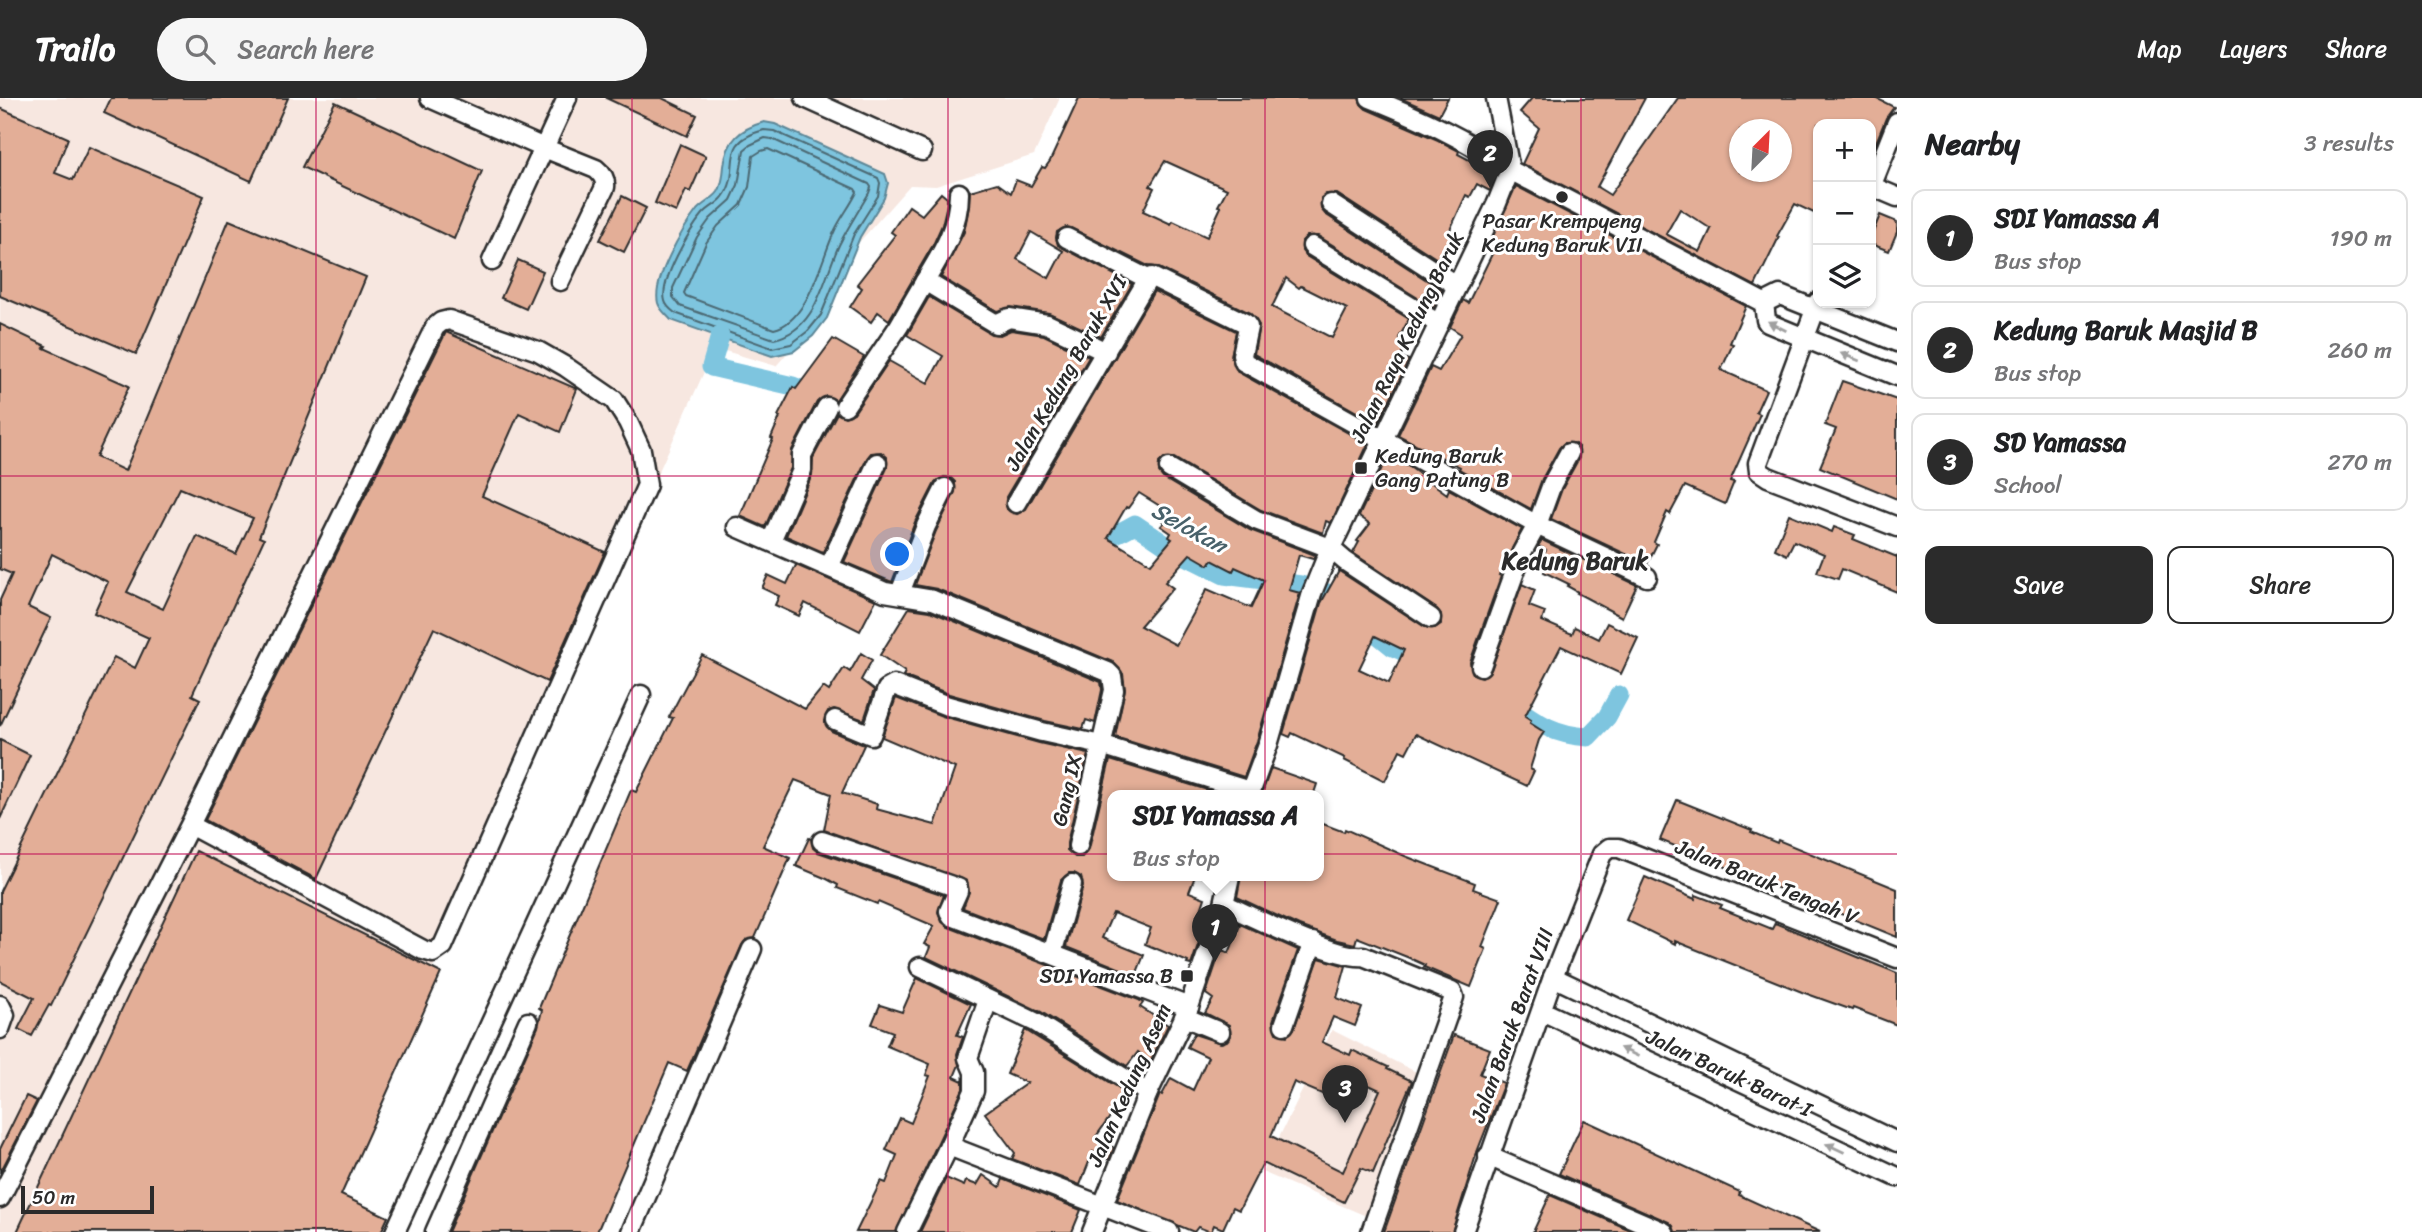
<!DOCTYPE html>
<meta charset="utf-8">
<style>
:root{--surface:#fff;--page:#f6f6f6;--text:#202124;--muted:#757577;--line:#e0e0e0;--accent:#2b2b2b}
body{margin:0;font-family:Sriracha,sans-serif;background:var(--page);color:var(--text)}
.controls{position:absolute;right:21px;top:21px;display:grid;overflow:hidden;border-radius:14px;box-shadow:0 2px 5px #0004}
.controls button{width:63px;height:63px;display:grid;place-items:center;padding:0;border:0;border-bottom:2px solid var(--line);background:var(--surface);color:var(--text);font:35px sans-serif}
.compass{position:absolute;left:1729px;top:21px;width:63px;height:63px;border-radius:50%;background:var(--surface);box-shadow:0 2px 5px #0004;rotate:24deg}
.scale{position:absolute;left:21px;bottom:18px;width:133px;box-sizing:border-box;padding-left:7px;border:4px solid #2b2b2b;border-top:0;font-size:19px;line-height:24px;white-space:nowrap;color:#2b2b2b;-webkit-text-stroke:5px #fff;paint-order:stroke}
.you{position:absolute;left:898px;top:457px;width:24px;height:24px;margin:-18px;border:5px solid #fff;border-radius:50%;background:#1a73e8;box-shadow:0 0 0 10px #1a73e833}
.badge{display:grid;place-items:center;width:46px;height:46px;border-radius:50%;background:var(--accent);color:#fff;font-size:23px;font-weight:700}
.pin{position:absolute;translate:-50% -58px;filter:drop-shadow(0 2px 4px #0008)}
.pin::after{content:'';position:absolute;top:37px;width:24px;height:21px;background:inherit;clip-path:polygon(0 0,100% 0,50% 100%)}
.popup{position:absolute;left:1107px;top:692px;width:217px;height:91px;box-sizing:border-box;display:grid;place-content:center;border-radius:14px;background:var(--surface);filter:drop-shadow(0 2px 5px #0005);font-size:23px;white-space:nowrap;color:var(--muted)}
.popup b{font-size:26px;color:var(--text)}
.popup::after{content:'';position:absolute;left:50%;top:100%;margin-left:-14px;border:14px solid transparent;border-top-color:var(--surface)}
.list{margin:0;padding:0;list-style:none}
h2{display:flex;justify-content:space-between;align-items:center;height:91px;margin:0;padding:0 28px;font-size:30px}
h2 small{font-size:23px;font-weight:400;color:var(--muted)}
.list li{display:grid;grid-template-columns:46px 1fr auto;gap:21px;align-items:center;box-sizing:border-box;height:98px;margin:0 14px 14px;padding:0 14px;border:2px solid var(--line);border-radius:14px}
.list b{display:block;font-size:26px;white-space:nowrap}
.list p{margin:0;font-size:23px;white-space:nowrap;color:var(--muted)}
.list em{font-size:23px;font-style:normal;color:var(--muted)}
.actions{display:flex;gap:14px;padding:21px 28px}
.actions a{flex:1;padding:16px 0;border:2px solid var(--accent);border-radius:14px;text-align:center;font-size:24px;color:var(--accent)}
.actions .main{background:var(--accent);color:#fff}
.icon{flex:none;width:38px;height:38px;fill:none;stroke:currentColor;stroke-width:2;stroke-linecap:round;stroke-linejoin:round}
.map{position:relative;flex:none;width:1897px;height:1134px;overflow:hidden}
header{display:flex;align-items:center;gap:42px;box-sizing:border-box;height:98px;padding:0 35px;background:var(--accent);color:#fff}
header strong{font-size:33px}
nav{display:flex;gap:38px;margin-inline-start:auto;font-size:24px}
.search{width:490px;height:63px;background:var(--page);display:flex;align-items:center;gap:18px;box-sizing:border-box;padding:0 24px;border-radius:38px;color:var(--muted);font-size:26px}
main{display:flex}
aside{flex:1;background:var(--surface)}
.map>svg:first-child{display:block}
.built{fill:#f7e7e0}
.water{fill:#7ec5df;stroke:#5d8797;stroke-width:2}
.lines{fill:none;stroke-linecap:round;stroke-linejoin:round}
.shore{stroke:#4c6973;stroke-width:2}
.canal{stroke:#7ec5df;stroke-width:19}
.building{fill:#e3ae97;stroke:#2b2b2b;stroke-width:2;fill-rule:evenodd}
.minor-casing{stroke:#2b2b2b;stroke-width:23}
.minor{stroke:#fff;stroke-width:18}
.oneway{fill:#a0a0a0}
.grid{fill:none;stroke:#c2185b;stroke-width:2;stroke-opacity:0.55}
.poi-dot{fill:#2b2b2b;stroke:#fff;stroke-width:2.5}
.labels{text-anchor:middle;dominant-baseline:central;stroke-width:6;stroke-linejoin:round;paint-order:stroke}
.poi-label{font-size:21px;fill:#2b2b2b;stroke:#fff}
.street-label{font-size:21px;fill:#2b2b2b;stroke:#fff}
.water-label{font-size:23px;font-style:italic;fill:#48616a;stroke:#fff}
.quarter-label{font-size:24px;font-weight:bold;fill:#2b2b2b;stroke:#fff}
</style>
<header>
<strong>Trailo</strong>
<div class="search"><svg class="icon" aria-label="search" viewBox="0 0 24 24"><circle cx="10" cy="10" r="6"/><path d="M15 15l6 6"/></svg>Search here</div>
<nav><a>Map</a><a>Layers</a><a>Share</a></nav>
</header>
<main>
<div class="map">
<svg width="1897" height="1134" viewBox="0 0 1897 1134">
<rect width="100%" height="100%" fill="#fff"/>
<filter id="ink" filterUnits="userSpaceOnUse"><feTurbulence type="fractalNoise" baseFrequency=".0143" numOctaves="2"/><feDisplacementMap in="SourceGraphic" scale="14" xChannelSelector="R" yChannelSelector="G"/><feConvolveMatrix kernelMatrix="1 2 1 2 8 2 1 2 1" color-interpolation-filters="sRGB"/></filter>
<g filter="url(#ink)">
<g class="built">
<path d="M0 0H1060L1034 57 936 88 910 87 846 159 824 214 776 268 715 250 361 1028 371 1034 324 1134H0Z"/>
<path d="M1332 932 1420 976 1371 1120 1262 1074Z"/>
</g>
<path class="water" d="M764 24 775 26 885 76 888 85 884 100 860 139 827 220 813 238 794 253 772 258 671 222C666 216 660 212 658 205 652 182 683 130 697 112 703 105 713 101 718 94 723 86 723 77 724 68 727 42 740 31 764 24Z"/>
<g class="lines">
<g class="shore">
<path d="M764 32 774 33 878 80 880 85 878 98 854 136 821 217 808 233 791 246 772 250 675 215C671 212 666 208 665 203 659 184 690 131 703 116 709 109 718 106 723 99 744 71 715 45 764 32Z"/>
<path d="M765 40 772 41 869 86 871 89 869 95C859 112 848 129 839 147 823 182 817 232 774 241L680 208 673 199V190L697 139 710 121 731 102 738 87 744 52 750 47Z"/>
<path d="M768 51 855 91 857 94C851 107 841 119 835 132 821 161 809 223 774 231L686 198 684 195 706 145 718 128 741 107 749 89 753 58 761 53Z"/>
</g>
<g class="canal">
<path d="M720 238 711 269 793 288 820 299"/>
<path d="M1084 433C1107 444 1115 437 1135 426L1172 451 1224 477 1301 487 1325 494 1393 549 1428 564"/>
<path d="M1505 602C1534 622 1551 637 1588 639L1607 619 1619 597"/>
</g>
</g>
<g class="building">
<path d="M111 0H288L251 83 104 15Z"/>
<path d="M606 0H662L697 17 687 38Z"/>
<path d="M1079 0H1359L1361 6 1366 11 1438 42 1459 53 1458 56 1496 76 1490 93 1477 86 1470 99 1466 97 1449 134 1453 136 1443 156 1449 160 1445 166 1337 96H1326L1321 100V111L1325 116 1442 192 1434 210 1318 138H1307L1302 143V153L1306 158 1409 221 1399 240 1407 245 1400 259 1409 262 1378 326 1254 256 1259 227 1250 215 1157 169 1148 168 1071 130 1066 129 1057 134 1056 140 1058 147 1132 186 1101 239 1049 215 1011 209 997 213 941 179 964 134 969 109 970 93 997 85 1011 95 1016 82 1031 88 1042 69 1045 70 1050 63ZM1165 63 1227 91 1218 108 1221 109 1207 139 1173 123 1171 126 1143 113 1154 90 1150 88ZM1031 134 1063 153 1049 180 1017 161ZM1286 180 1299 190 1301 188 1347 211 1332 240 1272 209Z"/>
<path d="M1400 0H1448L1439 17Z"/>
<path d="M1532 0H1645L1597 89 1610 97 1678 0H1876L1894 9 1886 20 1871 57V26H1818V117L1795 106 1777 138 1779 139 1755 188 1522 66 1539 30 1520 14ZM1740 32H1782V74H1740ZM1680 111 1711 131 1700 154 1666 136Z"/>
<path d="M335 4 482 73 454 141 302 69Z"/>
<path d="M0 10 68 40 55 75 73 82 89 49 204 98 136 256 0 198Z"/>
<path d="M680 46 706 58 690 94 686 92 676 114 655 105Z"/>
<path d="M1516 88 1746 208 1730 245 1733 246 1721 272 1766 292 1756 314 1760 316 1730 383 1734 384 1725 406 1685 388 1670 416 1667 414 1654 444 1657 446 1647 466 1551 421 1562 391 1579 360V350L1574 345H1564L1559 350 1542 381 1531 411 1459 371 1460 369 1398 337 1431 269 1439 273 1461 236 1450 229 1463 202 1468 205 1493 154 1487 151Z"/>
<path d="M941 95 947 100V106L942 127 933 147 889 222 878 214 871 224 850 209 862 190 857 186 895 137 891 134 909 108 922 117Z"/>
<path d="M622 98 646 110 624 154 600 142Z"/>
<path d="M1880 117 1897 124V134L1889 153 1871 146V139Z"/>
<path d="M229 122 366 179 259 439 264 441 192 597 200 601 51 908 49 907 32 938 18 931 34 900 0 883V793L114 559 135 570 149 540 94 515 108 484 52 456 28 509 51 520 0 628V502L12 476 0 471V226L46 248 44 250 129 288 96 359 125 373ZM180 390 253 420 236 456 197 438 163 511 127 494Z"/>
<path d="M518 162 543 173 526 211 501 200Z"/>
<path d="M1154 193 1236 233 1231 259 1238 274 1368 346 1331 425 1326 423 1323 435 1261 412 1174 360H1164L1159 365V375L1163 380 1250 432 1315 457 1313 461 1299 457 1289 492 1300 495 1257 643 1244 679 1115 639 1125 591 1123 576 1113 564 937 491 915 487 936 433 955 394V384L951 380 944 379 935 385 915 424 892 484 844 464 887 370V359L881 354 871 355 867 360 823 454 786 438 812 377 813 360 837 315 845 319 854 315 889 263 928 285 943 258 907 237 929 199 991 236 1000 237 1011 232 1044 237 1089 259 1006 399 1007 411 1017 416 1026 411ZM1139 395 1163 410 1157 418 1165 424 1161 428 1171 435 1169 439 1172 441 1151 466 1108 440 1126 409 1128 410ZM1190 456 1209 467 1212 462 1233 473 1235 469 1264 482 1251 510 1207 491 1176 547 1140 528 1173 490 1165 484Z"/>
<path d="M446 234 577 291 560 334 519 315 482 398 605 454 547 584 434 530 316 781 205 722Z"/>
<path d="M833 241 864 259 836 302 826 298 817 304 792 352 791 370 765 429 740 418 773 341 771 340 780 319 778 318 793 289 796 291Z"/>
<path d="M1842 283 1897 302V401L1820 369 1836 331 1825 327Z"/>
<path d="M1388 357 1411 370 1447 396 1449 391 1522 431 1499 477 1501 478 1470 564 1473 576 1482 579 1491 572 1522 486 1535 492 1529 508 1545 514 1542 523 1572 536 1575 529 1599 541 1607 525 1638 540 1621 576 1561 548 1525 618 1531 622 1530 625 1544 634 1539 642 1530 671 1534 673 1527 688 1416 636 1406 655 1400 652 1385 683 1344 662 1345 660 1292 635 1290 639 1283 636 1321 505 1339 473 1425 529 1435 530 1441 526V516L1437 511 1353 455 1359 444 1357 443 1370 426 1359 418ZM1375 538 1404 552 1389 585 1359 571Z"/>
<path d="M1789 416 1832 434 1834 429 1855 437 1853 441 1897 459V494L1842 471 1838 481 1817 474 1824 456 1794 443 1787 457 1775 451Z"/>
<path d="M1542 442 1637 487 1622 519 1577 495 1578 494 1567 488 1569 486 1544 474 1550 462 1543 459 1546 452 1538 448Z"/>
<path d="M796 467 876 502 860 533 805 505 799 518 775 507 779 498 762 490 768 477 787 486Z"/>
<path d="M909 510 930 513 1101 584 1102 592 1095 625 1086 622 1083 631 1045 623 949 596 903 578 905 574 880 557Z"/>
<path d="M861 555 872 562 861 582 874 592 864 622 834 611 828 613 824 623 831 633 864 647 842 695 877 706 876 711 935 727 955 670 882 639 896 600 942 618 1039 645 1088 656 1067 745V752L1075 759H1082L1089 751 1110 662 1227 698H1112V778H1195L1189 794 1205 800 1198 821 1206 824 1191 867 1187 866 1188 864 1145 846 1151 830 1113 815 1102 840 1144 857 1136 877 1066 849 1083 788 1081 779 1074 775H1069L1061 782 1044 841 963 810 969 794 967 783 824 732 831 696 795 682 763 748 790 760 755 840 746 842 742 847 687 973 669 965 597 1134H448L538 929 542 912 539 910 631 692 636 694 673 620 669 619 702 557 805 611 823 589 829 593 844 570 850 574Z"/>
<path d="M0 642 30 657 0 721Z"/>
<path d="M1271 670 1317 686 1313 698H1261Z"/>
<path d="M1677 702 1752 732 1751 734 1777 745 1778 742 1897 791V839L1660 742Z"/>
<path d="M1318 724 1344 734 1345 731 1405 758 1475 785 1473 791 1501 801 1482 849 1486 851 1471 889 1424 869 1425 867 1407 859 1357 839 1355 846 1337 842 1299 828 1237 799 1241 778H1318Z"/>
<path d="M809 740 811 741 813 750 818 754 944 797 938 814 942 824 948 829 1139 902 1143 905 1140 909 1168 927 1150 964 1138 954 1127 968 1041 914 926 859 930 849 924 846 934 828 878 804 877 806 837 790 838 787 827 781 796 768Z"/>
<path d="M196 753 441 875 341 1097 388 1119 381 1134H17Z"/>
<path d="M1645 779 1695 801 1696 797 1722 807 1720 810 1772 831 1775 825 1897 875V927L1853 910 1852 912 1802 894 1675 843V846L1626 822Z"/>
<path d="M1231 822 1298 852 1273 923 1276 935 1287 938 1294 931 1319 860 1346 868 1337 900 1362 910 1355 928 1333 919 1322 944 1350 957 1352 952 1388 969 1387 971 1412 983 1373 1075 1361 1070 1344 1104 1263 1065 1239 1112 1233 1109 1223 1131 1214 1127 1211 1134 1198 1129 1194 1134 1117 1102 1160 996 1162 997 1171 980 1193 992 1208 959 1187 949 1194 936 1221 945 1227 943 1231 938 1229 927 1205 915 1213 901 1206 896 1221 851 1229 855 1240 827 1230 823ZM1340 974 1380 992 1343 1074 1271 1038 1294 984 1329 999Z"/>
<path d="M917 880 971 906 957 937 963 939 957 956 959 967 954 979 963 983V991L896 1134H856L881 1083 886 1085 897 1057 886 1052 900 1020 911 1025 930 978 926 977 930 966 887 948 893 934 872 926 880 907 902 914Z"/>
<path d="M1025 932 1124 993 1118 1003 1120 1005 1095 1040 1114 1050 1109 1062 1093 1054 1080 1087 1012 1061 1015 1055 985 1015 1027 985 1007 976Z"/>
<path d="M1454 937 1490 951 1480 976 1504 985 1477 1054 1452 1134H1384Z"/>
<path d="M26 998 37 1003 0 1075V1051Z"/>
<path d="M1584 1022 1740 1094 1739 1097 1820 1134H1675L1673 1128 1669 1124 1559 1076Z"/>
<path d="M983 1077 1000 1089 1003 1081 1081 1112 1072 1134H920L946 1080 964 1088 966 1083 977 1087Z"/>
<path d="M1550 1097 1635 1134H1533Z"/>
</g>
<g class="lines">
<g class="minor-casing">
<g id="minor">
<path d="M430 0 544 50 596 71C601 75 606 81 605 89L560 183"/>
<path d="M805 0 922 53"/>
<path d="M1370 0C1420 20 1467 41 1510 72L1764 205"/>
<path d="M1871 88 1897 99"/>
<path d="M1871 89 1897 24"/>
<path d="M1331 106 1457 188"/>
<path d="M1067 140 1148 181"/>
<path d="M1312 148 1439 226"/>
<path d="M492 163 567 0"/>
<path d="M925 183C942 155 959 129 959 95"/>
<path d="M1818 204 1758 365 1759 373 1768 379 1897 429"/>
<path d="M1764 205 1766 222 1768 225 1897 278"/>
<path d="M1764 205 1780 197 1897 244"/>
<path d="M845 308 899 228 925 183 996 226 1009 220 1047 226 1106 254"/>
<path d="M1169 370 1256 422 1330 450 1345 463 1431 520"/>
<path d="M1016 405 1148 181 1152 179 1245 225 1248 229 1242 257 1244 264 1537 427 1647 479"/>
<path d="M737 429 885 494 933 502 1108 574 1112 578 1114 592 1078 748"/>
<path d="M771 443 802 372V357L827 309"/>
<path d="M829 469 877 365"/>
<path d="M900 495 926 428 945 390"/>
<path d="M1481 568 1522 454 1537 427 1552 386 1569 355"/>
<path d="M835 622 871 637 887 591 894 587 945 607 1042 634 1101 647 1250 693"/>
<path d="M1249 698 1268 647 1312 495 1327 458 1497 105 1510 72 1496 0"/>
<path d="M822 743 958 790V793L949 813 952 818 1189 909"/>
<path d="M1224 806C1253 819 1336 861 1363 858L1452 894 1454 899 1371 1134"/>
<path d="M1052 856 1072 786"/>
<path d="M920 869 1035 924 1148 995"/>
<path d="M1553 879 1897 1044"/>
<path d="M0 907 5 917 0 931"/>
<path d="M1542 913 1897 1079"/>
<path d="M1184 919 1220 934"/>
<path d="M1284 927 1313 844"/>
<path d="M949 1048 1169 1134"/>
<path d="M1488 1058 1664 1134"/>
<path d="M0 1100 190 727 435 229 441 224 449 222 538 253 566 269 614 302 628 324 641 352 647 387 443 848 433 855 423 852 190 727"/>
<path d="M395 1134 641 597"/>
<path d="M435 1134 528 924"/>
<path d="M631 1134 752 851"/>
<path d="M907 1134 949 1048 974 993V974L968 960 988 902"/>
<path d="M1092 1134 1148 995 1189 909 1224 806 1230 778"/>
<path d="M1463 1134 1553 879 1602 756 1609 750H1619L1897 860"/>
</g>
</g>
<use href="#minor" class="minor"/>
</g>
<defs><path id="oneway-solid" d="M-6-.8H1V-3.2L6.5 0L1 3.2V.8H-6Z" transform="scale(1.75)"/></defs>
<g class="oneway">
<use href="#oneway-solid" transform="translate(1777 228) rotate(-153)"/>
<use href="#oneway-solid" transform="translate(1850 259) rotate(-158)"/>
<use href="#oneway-solid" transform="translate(1629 954) rotate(-155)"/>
<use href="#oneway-solid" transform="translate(1835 1050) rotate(-155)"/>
</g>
</g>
<path class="grid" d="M316 0V1134M632 0V1134M948 0V1134M1265 0V1134M1581 0V1134M0 378H1897M0 756H1897"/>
<g class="poi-dot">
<circle cx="1562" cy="99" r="7"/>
<rect x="1354" y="363" width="14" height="14" rx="3.5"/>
<rect x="1180" y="871" width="14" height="14" rx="3.5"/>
</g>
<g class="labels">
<g class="poi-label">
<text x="1562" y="123">Pasar Krempyeng<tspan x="1562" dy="24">Kedung Baruk VII</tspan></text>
<text x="1375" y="358" text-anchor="start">Kedung Baruk<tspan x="1375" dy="24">Gang Patung B</tspan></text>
<text x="1173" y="878" text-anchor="end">SDI Yamassa B</text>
</g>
<g class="street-label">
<text transform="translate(1407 239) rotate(-64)">Jalan Raya Kedung Baruk</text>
<text transform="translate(1066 275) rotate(-60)">Jalan Kedung Baruk XVI</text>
<text transform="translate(1067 692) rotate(-77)">Gang IX</text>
<text transform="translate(1767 784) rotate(22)">Jalan Baruk Tengah V</text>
<text transform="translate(1512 927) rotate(-70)">Jalan Baruk Barat VIII</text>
<text transform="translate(1729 975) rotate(25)">Jalan Baruk Barat I</text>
<text transform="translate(1129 987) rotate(-66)">Jalan Kedung Asem</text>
</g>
<g class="water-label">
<text transform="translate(1189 430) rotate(29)">Selokan</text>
</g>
<g class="quarter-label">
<text x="1575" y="463">Kedung Baruk</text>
</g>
</g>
</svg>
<div class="controls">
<button>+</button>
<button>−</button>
<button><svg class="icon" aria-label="layers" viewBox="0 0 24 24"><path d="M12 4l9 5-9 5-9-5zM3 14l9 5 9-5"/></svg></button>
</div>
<svg class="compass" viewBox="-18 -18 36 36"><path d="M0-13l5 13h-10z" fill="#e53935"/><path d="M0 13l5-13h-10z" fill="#757577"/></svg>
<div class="scale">50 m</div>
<div class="you"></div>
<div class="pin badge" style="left:1215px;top:864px">1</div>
<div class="popup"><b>SDI Yamassa A</b>Bus stop</div>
<div class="pin badge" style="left:1490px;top:90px">2</div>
<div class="pin badge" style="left:1345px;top:1025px">3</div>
</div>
<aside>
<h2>Nearby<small>3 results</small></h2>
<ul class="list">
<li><span class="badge">1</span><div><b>SDI Yamassa A</b><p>Bus stop</p></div><em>190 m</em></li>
<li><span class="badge">2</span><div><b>Kedung Baruk Masjid B</b><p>Bus stop</p></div><em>260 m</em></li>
<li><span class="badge">3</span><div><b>SD Yamassa</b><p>School</p></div><em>270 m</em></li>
</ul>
<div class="actions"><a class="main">Save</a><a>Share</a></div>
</aside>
</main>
